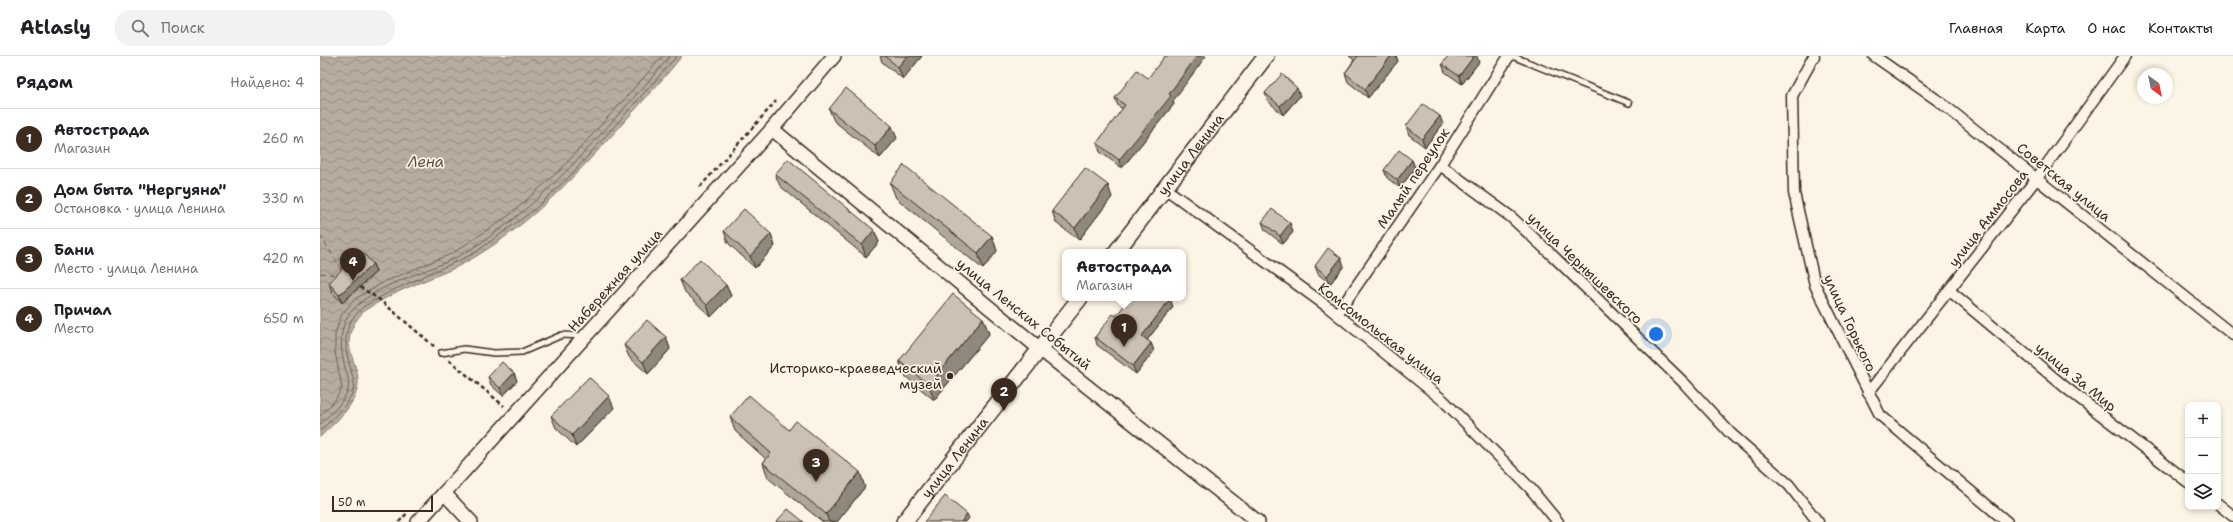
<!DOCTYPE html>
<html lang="ru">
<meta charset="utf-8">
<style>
:root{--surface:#fff;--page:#f2f2f2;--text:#202124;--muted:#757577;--line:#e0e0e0;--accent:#3b2a1e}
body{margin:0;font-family:"Shantell Sans",sans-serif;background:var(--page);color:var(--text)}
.controls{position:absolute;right:12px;bottom:12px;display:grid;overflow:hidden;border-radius:8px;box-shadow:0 2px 6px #0003}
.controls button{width:36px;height:36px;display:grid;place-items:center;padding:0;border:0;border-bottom:1px solid var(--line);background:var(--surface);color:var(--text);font:20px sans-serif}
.compass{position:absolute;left:1817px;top:12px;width:36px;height:36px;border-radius:50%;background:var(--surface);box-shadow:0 2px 6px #0003;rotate:147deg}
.scale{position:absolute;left:12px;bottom:10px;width:101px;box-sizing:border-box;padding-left:4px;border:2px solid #3b2a1e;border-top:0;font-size:11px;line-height:14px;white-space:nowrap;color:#3b2a1e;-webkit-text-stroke:3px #fcf5e5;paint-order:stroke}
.you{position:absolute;left:1336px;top:278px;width:14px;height:14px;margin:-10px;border:3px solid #fff;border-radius:50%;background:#1a73e8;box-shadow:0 0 0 6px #1a73e833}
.badge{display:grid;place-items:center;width:26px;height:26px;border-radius:50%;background:var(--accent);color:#fff;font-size:13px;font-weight:700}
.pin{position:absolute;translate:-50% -33px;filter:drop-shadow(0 1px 2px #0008)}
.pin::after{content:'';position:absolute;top:21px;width:14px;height:12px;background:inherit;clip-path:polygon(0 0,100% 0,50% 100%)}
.popup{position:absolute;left:742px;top:193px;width:124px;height:52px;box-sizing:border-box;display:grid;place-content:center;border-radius:8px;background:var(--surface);filter:drop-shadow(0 1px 3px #0005);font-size:13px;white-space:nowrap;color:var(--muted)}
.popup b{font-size:15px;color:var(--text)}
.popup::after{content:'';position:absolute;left:50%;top:100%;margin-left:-8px;border:8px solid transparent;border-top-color:var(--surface)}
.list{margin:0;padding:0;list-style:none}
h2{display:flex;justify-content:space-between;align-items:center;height:52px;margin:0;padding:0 16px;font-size:17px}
h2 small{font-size:13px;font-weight:400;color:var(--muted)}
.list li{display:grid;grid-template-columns:26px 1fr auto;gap:12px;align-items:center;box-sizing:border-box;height:60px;padding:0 16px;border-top:1px solid var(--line)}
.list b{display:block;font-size:15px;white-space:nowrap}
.list p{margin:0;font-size:13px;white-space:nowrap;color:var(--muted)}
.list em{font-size:13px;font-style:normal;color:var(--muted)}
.icon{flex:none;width:22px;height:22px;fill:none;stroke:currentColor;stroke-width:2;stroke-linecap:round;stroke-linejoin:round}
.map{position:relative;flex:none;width:1913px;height:466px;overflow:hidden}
header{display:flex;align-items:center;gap:24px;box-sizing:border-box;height:56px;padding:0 20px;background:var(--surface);border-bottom:1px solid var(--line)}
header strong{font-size:19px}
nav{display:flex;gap:22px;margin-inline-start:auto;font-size:14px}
.search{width:280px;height:36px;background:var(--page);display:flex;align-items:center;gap:10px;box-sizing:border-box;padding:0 14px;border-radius:16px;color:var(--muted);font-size:15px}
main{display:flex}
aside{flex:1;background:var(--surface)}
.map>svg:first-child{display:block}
.water{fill:url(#water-waves);stroke:#85796b}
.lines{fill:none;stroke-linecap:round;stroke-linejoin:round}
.shore{stroke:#6d5e51;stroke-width:1}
.ferry{stroke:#605144;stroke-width:1;stroke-dasharray:5 4;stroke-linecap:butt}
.service-casing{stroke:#3b2a1e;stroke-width:8}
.minor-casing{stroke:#3b2a1e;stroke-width:13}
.tertiary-casing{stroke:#3b2a1e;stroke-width:16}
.secondary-casing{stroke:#3b2a1e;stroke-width:18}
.path{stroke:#3b2a1e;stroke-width:2.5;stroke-dasharray:4 3;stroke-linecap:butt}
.service{stroke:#fcf5e5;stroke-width:5}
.minor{stroke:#fcf5e5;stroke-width:10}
.tertiary{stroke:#fcf5e5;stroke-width:13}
.secondary{stroke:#fcf5e5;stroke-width:15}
.wall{fill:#afa79a;stroke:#3b2a1e}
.shaded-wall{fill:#8f887d;stroke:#3b2a1e}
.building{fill:#ccc2b3;stroke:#3b2a1e}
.poi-dot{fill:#3b2a1e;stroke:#fcf5e5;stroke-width:1.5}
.labels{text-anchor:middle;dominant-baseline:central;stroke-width:3.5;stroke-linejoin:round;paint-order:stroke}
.street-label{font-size:14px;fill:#3b2a1e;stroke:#fcf5e5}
.poi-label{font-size:14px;fill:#3b2a1e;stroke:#fcf5e5;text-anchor:end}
.water-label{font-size:15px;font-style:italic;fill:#605144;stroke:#fcf5e5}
</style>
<header>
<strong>Atlasly</strong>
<div class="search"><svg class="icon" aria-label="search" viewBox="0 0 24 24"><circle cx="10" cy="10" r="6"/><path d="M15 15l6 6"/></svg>Поиск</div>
<nav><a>Главная</a><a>Карта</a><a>О нас</a><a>Контакты</a></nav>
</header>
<main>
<aside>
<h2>Рядом<small>Найдено: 4</small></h2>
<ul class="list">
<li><span class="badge">1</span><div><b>Автострада</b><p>Магазин</p></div><em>260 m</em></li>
<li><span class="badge">2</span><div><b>Дом быта &quot;Нергуяна&quot;</b><p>Остановка · улица Ленина</p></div><em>330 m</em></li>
<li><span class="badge">3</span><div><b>Бани</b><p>Место · улица Ленина</p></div><em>420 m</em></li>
<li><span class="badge">4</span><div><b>Причал</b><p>Место</p></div><em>650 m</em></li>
</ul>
</aside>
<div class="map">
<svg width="1913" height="466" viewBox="0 0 1913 466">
<defs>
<pattern id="water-waves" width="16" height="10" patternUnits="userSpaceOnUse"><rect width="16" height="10" fill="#b7ad9e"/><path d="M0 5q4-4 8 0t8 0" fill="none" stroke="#968d80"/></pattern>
</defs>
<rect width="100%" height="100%" fill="#fcf5e5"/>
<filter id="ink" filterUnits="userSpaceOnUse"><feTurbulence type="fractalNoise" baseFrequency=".025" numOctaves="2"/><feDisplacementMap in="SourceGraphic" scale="8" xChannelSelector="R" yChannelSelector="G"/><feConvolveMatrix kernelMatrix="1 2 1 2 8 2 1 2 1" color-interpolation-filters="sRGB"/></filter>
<g filter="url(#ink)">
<path class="water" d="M0 0H362C341 26 318 50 296 75 253 122 210 168 155 201 126 219 92 227 62 244 56 248 49 251 44 255 10 290 47 309 36 337 30 355 13 368 0 381Z"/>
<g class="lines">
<g class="shore">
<path d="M0 360 15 344 22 332 15 296V277L22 258 35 243 66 225 133 197 191 158 243 111 343 0"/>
<path d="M0 368C10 358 24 347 28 333 30 326 27 319 25 312 19 288 18 264 40 247 72 221 117 215 151 193 207 158 247 116 290 68 310 45 331 24 350 0"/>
<path d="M0 375 24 351 33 336 34 326 26 294V278L31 264 43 251 71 235 153 198 214 154 251 119 357 0"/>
</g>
<g class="ferry">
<path d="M0 179 22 214"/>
<path d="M0 217 16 219"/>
</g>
<g class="service-casing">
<g id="service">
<path d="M1192 0 1309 47"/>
<path d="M121 297 144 293 174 297 202 296 242 279 263 280"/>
</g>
</g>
<g class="minor-casing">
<g id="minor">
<path d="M1494 0 1472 40 1474 137 1495 229 1560 359 1687 466"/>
<path d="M1554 0 1620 46 1913 279"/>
<path d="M1120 109 1191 161 1232 199 1364 327 1410 377 1469 429 1498 466"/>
<path d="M846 133 1008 251 1124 345 1210 432 1238 466"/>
<path d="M1630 235 1745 331 1868 426"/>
<path d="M1017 258 1120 109 1189 0"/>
<path d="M1548 337 1717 122 1805 0"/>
<path d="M1898 448 1913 460"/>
</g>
</g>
<g class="tertiary-casing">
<g id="tertiary">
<path d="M452 73 720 293 938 466"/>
<path d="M124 437 151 466"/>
<path d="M98 466 452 73 514 0"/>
</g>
</g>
<g class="secondary-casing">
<g id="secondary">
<path id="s1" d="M796 196 946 0"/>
<path id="s2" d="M584 466 760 242"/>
</g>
</g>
<g class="path">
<path d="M380 131 456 45"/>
<path d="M40 231 60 244 115 291"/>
<path d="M129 304 184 350"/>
<path d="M79 466 88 456"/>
</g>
<use href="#service" class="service"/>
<use href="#minor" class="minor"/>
<use href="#tertiary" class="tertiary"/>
<use href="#secondary" class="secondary"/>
</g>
<g class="wall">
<path d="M560 0H602L583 23 562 6Z"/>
<path d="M1029 0H1076L1078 5 1048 42 1028 26 1025 17 1034 4Z"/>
<path d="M1159 6 1142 28 1125 16 1122 8Z"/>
<path d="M945 37 980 40 963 59 948 45Z"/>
<path d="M795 42 853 45 854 48 802 112 780 96 777 87 803 53 798 50Z"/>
<path d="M509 53 577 82 560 102 514 65Z"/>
<path d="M1123 68 1105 91 1089 79 1086 70Z"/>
<path d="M1092 104 1095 112 1080 132 1067 122 1064 114Z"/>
<path d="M455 118 554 174 559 186 546 201 460 130Z"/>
<path d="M570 127 672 180 677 195 663 213 576 142Z"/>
<path d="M792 141 759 184 736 167 732 155Z"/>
<path d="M942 166 973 176 963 188 945 174Z"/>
<path d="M404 175 451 178 455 190 435 212 408 187Z"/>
<path d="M53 208 56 216 22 247 12 236 9 227Z"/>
<path d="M995 210H1024L1010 228 998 218Z"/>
<path d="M360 224 406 229 411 240 391 261 365 236Z"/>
<path d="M850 243 853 251 827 284 831 287 834 295 816 318 777 289 775 281 796 260Z"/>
<path d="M663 262 669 278 614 344 585 320 579 305Z"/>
<path d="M346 281 350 293 328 318 309 301 304 289Z"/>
<path d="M194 317 197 325 183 340 171 329 168 321Z"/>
<path d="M294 352 256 391 236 372 231 360Z"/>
<path d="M410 361 469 374 545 431 517 466H503L448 422 443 407 446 403 415 375Z"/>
</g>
<g class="shaded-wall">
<path d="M587 0H602L583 23 578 11Z"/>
<path d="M877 0H886L853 45 854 48 802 112 799 104Z"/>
<path d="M1071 0H1076L1078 5 1048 42 1045 33Z"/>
<path d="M1154 0H1157L1159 6 1142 28 1139 20Z"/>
<path d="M977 32 980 40 963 59 960 50Z"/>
<path d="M1120 60 1123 68 1105 91 1102 83Z"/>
<path d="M572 70 577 82 560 102 555 90Z"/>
<path d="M1092 104 1095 112 1080 132 1077 124Z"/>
<path d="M788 129 792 141 759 184 755 172Z"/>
<path d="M970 167 973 176 963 188 960 180Z"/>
<path d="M554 174 559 186 546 201 542 189Z"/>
<path d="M451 178 455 190 435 212 430 200Z"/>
<path d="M672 180 677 195 663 213 658 197Z"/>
<path d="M1021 202 1024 210 1010 228 1007 220Z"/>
<path d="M53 208 56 216 22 247 19 239Z"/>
<path d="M406 229 411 240 391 261 387 249Z"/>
<path d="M850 243 853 251 824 288 822 280Z"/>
<path d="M663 262 669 278 614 344 609 329Z"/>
<path d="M346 281 350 293 328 318 323 306Z"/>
<path d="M831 287 834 295 816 318 813 310Z"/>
<path d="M194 317 197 325 183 340 180 332Z"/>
<path d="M289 340 294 352 256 391 252 379Z"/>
<path d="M540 416 545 431 517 466H509L506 458Z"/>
<path d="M647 458 649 462 646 466H641Z"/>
</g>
<g class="building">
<path d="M565 0H587L578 11Z"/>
<path d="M845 0H877L849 38 851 40 799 104 777 87 805 49 795 42 817 14 828 22Z"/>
<path d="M1038 0H1071L1045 33 1025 17Z"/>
<path d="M1128 0H1154L1139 20 1122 8Z"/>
<path d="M962 18 977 32 960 50 945 37Z"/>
<path d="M526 32 572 70 555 90 509 53Z"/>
<path d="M1103 48 1120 60 1102 83 1086 70Z"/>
<path d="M1079 94 1092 104 1077 124 1064 114Z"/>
<path d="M468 103 554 174 542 189 455 118Z"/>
<path d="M584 109 672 180 658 197 570 127Z"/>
<path d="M765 112 788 129 755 172 732 155Z"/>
<path d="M424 153 451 178 430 200 404 175Z"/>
<path d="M952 153 970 167 960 180 942 166Z"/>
<path d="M1008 192 1021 202 1007 220 995 210Z"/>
<path d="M43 197 53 208 19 239 9 227 23 212Z"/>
<path d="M380 203 406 229 387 249 360 224Z"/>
<path d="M633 238 663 262 609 329 579 305Z"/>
<path d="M810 242H849L850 243 822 280 831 287 813 310 775 281 793 258 796 260Z"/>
<path d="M327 264 346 281 323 306 304 289Z"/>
<path d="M182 306 194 317 180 332 168 321Z"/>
<path d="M269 321 289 340 252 379 231 360Z"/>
<path d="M429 339 469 374 476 365 540 416 506 458 443 407 451 397 410 361Z"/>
<path d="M625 440 647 458 641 466H604Z"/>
<path d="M468 453 484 466H456Z"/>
</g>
</g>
<circle class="poi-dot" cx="630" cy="320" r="4"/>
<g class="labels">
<g class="street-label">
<text stroke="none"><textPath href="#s1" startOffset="123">улица Ленина</textPath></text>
<text transform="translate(1093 122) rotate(-56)">Малый переулок</text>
<text transform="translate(1744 126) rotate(39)">Советская улица</text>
<text transform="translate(1668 162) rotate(-52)">улица Аммосова</text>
<text transform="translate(1265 212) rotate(44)">улица Чернышевского</text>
<text transform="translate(295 224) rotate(-48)">Набережная улица</text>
<text transform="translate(704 258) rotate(39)">улица Ленских Событий</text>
<text transform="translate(1530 267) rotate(65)">улица Горького</text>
<text transform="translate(1061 277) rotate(38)">Комсомольская улица</text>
<text transform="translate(1756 321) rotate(39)">улица За Мир</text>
<text stroke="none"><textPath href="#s2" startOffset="82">улица Ленина</textPath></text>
</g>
<g class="poi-label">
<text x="622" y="312">Историко-краеведческий<tspan x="622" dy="16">музей</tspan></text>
</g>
<g class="water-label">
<text x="106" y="106">Лена</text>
</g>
</g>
</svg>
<div class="controls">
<button>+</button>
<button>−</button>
<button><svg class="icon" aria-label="layers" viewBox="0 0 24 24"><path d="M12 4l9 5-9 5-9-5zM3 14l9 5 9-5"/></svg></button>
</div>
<svg class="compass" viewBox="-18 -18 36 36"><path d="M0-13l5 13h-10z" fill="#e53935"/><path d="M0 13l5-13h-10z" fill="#757577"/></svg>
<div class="scale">50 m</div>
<div class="you"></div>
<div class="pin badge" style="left:804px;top:291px">1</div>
<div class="popup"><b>Автострада</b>Магазин</div>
<div class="pin badge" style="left:684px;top:355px">2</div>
<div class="pin badge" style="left:496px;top:426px">3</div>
<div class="pin badge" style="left:33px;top:225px">4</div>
</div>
</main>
